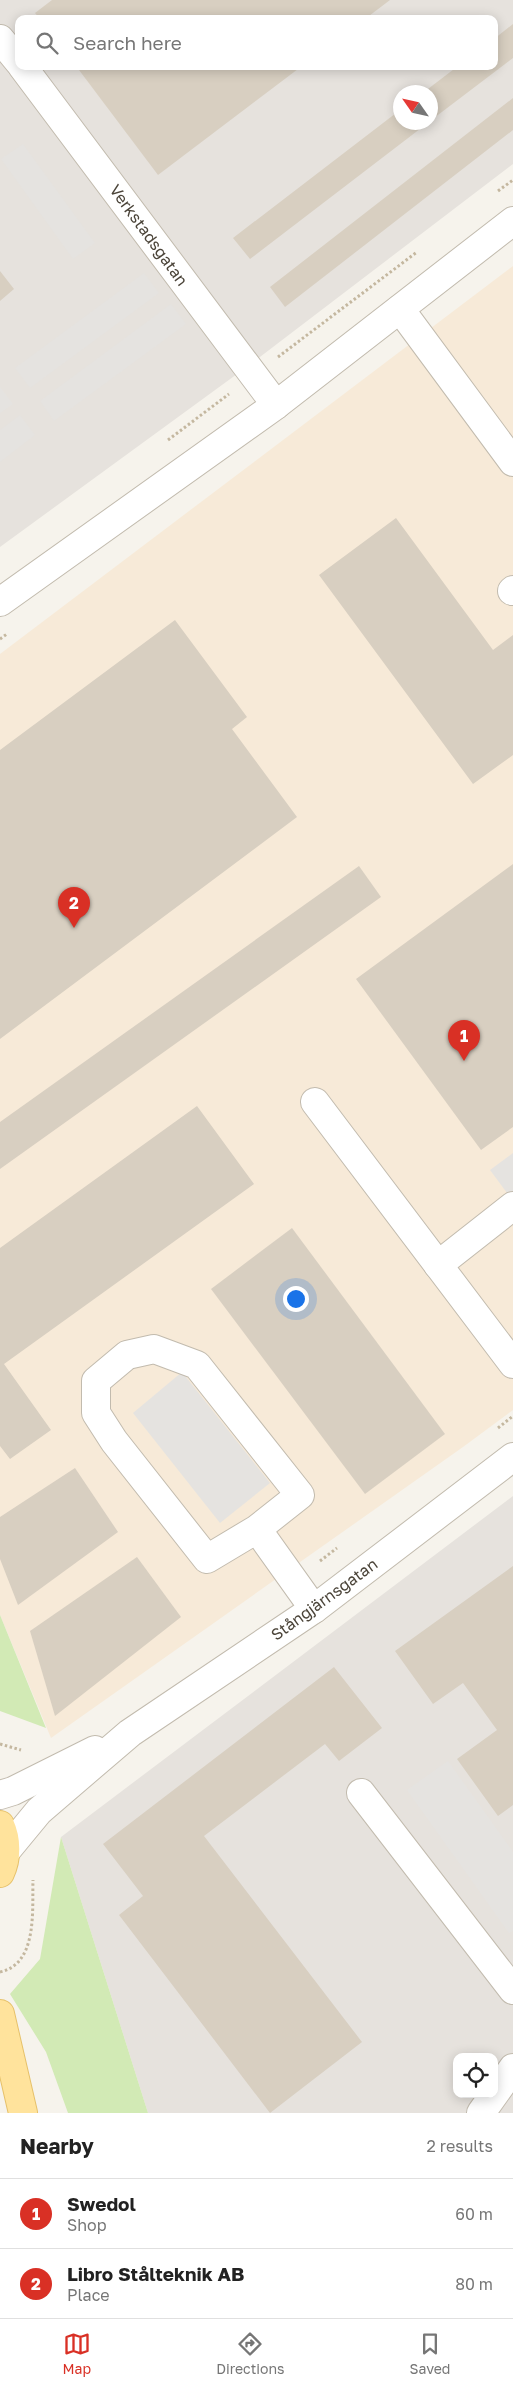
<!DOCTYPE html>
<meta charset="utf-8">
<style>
:root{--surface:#fff;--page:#f2f2f2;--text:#222;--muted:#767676;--line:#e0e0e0;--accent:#d93025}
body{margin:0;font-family:"Golos Text",sans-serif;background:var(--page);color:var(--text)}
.controls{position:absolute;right:15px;bottom:15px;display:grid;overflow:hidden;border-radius:10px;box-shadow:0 2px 12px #0003}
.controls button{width:45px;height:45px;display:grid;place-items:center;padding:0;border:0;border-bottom:1px solid var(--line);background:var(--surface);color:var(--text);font:25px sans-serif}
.compass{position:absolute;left:393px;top:85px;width:45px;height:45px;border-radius:50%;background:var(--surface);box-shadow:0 2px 12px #0003;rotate:304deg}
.you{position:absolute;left:295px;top:1298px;width:18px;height:18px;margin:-12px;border:4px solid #fff;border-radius:50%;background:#1a73e8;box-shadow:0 0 0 8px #1a73e833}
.badge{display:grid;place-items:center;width:32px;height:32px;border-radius:50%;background:var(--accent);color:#fff;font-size:16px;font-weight:700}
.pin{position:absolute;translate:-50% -41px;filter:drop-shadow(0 1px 2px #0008)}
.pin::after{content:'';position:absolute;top:26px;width:18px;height:15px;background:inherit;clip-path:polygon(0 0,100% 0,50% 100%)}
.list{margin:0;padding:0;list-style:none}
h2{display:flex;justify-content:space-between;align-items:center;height:65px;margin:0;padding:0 20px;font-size:21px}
h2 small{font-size:16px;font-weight:400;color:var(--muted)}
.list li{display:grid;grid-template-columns:32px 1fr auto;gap:15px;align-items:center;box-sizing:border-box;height:70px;padding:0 20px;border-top:1px solid var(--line)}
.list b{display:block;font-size:19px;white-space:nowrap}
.list p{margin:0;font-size:16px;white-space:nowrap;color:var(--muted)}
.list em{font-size:16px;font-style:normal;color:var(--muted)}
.icon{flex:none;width:28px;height:28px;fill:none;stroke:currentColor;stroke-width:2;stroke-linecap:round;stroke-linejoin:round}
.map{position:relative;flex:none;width:513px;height:2113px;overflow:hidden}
.search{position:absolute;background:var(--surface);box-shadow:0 2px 12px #0003;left:15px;right:15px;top:15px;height:55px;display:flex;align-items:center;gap:12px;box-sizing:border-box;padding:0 18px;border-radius:10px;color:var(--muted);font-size:19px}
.sheet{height:205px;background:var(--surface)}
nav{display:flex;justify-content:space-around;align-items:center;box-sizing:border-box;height:70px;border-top:1px solid var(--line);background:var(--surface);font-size:14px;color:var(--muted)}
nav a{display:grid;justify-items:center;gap:2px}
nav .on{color:var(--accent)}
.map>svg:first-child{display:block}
.commercial{fill:#f7ead8}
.industrial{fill:#e6e2dd;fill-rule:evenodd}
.green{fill:#d2eab5}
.parking{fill:#e5e3e0}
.building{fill:#d8cfc1}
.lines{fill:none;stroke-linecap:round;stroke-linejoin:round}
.minor-casing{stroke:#c2bbae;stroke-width:30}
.major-casing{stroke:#e6c16a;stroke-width:30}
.path{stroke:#c4b79f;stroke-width:3;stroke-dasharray:2.5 2.5;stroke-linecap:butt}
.minor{stroke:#fff;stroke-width:28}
.major{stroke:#ffe39c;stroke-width:28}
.labels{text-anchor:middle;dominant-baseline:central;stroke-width:4;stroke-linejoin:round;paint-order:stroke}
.street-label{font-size:16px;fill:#4b4439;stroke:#fff}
</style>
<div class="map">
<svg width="513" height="2113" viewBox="0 0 513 2113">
<rect width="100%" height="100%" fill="#f6f3ec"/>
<path class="commercial" d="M513 266V1410L463 1447 51 1738 0 1615V654Z"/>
<g class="industrial">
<path d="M0 0H513V164L248 366 0 547ZM19 19H494V66H19ZM400 92H430V122H400Z"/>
<path d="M513 1496V2113H148L61 1837ZM457 2057H494V2094H457Z"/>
</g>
<g class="green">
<path d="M0 1615 46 1728 0 1711Z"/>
<path d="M61 1837 148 2113H68L46 2052 10 1994 40 1959Z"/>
</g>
<g class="parking">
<path d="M23 144 95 243 73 259 1 159Z"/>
<path d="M144 273 159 293 30 388 15 368Z"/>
<path d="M171 304 186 324 54 421 40 401Z"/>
<path d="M0 387 13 404 0 413Z"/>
<path d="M20 415 35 435 0 462V430Z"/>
<path d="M513 1153V1201L490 1170Z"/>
<path d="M182 1372 270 1483 220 1523 133 1413Z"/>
<path d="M448 1761 513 1852V1931L509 1933 407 1790Z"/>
</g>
<g class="building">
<path d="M52 0H390L365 19H40L35 13Z"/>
<path d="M513 24V58L430 121V92H424L458 66H494V39Z"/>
<path d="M76 66H302L158 175Z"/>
<path d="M513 98V130L285 307 270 287Z"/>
<path d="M400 110V122H429L250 259 233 238Z"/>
<path d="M0 271 14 289 0 301Z"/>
<path d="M396 518 493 650 513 635V755L473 784 319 575Z"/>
<path d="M175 620 247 717 232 729 297 817 0 1039V750Z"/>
<path d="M513 864V1127L481 1150 356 979Z"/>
<path d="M359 866 381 897 0 1169V1122Z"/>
<path d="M197 1106 254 1184 4 1364 51 1430 10 1459 0 1446V1248Z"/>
<path d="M292 1228 445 1434 365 1494 211 1289Z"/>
<path d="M75 1468 118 1532 18 1605 0 1559V1517Z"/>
<path d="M137 1557 181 1617 55 1716 30 1631Z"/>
<path d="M513 1566V1805L498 1816 457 1759 497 1730 463 1683 433 1704 395 1651Z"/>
<path d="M334 1667 382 1728 339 1761 325 1744 204 1836 362 2042 270 2113 119 1915 143 1896 103 1844Z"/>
</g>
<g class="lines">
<g class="minor-casing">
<g id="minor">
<path d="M0 39 19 62"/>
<path d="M22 66 276 405"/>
<path d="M400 309 513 462"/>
<path d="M512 591 513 590"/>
<path d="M0 602 276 405 513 221"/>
<path d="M315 1102 513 1364"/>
<path d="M438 1265 513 1206"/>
<path d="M257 1529 207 1559 114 1441 96 1413V1381L127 1355 154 1349 197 1365 300 1495 257 1529 314 1609"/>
<path d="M361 1793 513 1990"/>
<path d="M0 1795 13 1791 95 1750"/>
<path d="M6 1851 39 1811 130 1733 314 1609 513 1457"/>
<path d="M481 2113 513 2068"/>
</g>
</g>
<g class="major-casing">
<g id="major">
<path d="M0 1825C7 1840 7 1858 0 1873"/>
<path d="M0 2014 23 2113"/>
</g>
</g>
<g class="path">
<path d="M498 191 513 180"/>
<path d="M278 357 417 252"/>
<path d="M168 440 229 394"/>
<path d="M0 639 7 634"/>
<path d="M498 1428 513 1416"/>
<path d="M320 1561 337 1548"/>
<path d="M0 1744 21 1750"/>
<path d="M0 1972C38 1964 32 1910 33 1880"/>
</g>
<use href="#minor" class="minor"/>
<use href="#major" class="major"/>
</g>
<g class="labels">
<g class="street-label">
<text transform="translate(149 235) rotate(54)">Verkstadsgatan</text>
<text transform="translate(324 1599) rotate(-36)">Stångjärnsgatan</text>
</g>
</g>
</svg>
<div class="controls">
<button><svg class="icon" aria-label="locate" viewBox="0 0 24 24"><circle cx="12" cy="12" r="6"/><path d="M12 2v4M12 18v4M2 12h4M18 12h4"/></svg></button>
</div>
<svg class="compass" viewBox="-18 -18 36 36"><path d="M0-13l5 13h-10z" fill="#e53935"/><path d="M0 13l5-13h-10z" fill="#767676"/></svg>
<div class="you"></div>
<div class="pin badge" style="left:464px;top:1061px">1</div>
<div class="pin badge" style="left:74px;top:928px">2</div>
<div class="search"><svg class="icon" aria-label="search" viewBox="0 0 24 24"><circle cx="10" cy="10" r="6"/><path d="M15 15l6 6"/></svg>Search here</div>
</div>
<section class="sheet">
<h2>Nearby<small>2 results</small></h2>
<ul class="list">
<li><span class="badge">1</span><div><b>Swedol</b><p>Shop</p></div><em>60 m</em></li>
<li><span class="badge">2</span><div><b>Libro Stålteknik AB</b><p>Place</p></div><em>80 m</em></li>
</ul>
</section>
<nav>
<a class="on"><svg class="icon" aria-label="map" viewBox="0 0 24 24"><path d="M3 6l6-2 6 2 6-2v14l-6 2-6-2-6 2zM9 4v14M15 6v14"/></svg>Map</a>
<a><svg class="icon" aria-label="directions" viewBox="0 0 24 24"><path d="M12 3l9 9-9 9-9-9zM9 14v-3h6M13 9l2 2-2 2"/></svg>Directions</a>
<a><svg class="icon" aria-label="saved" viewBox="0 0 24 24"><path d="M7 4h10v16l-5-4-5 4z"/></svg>Saved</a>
</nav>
